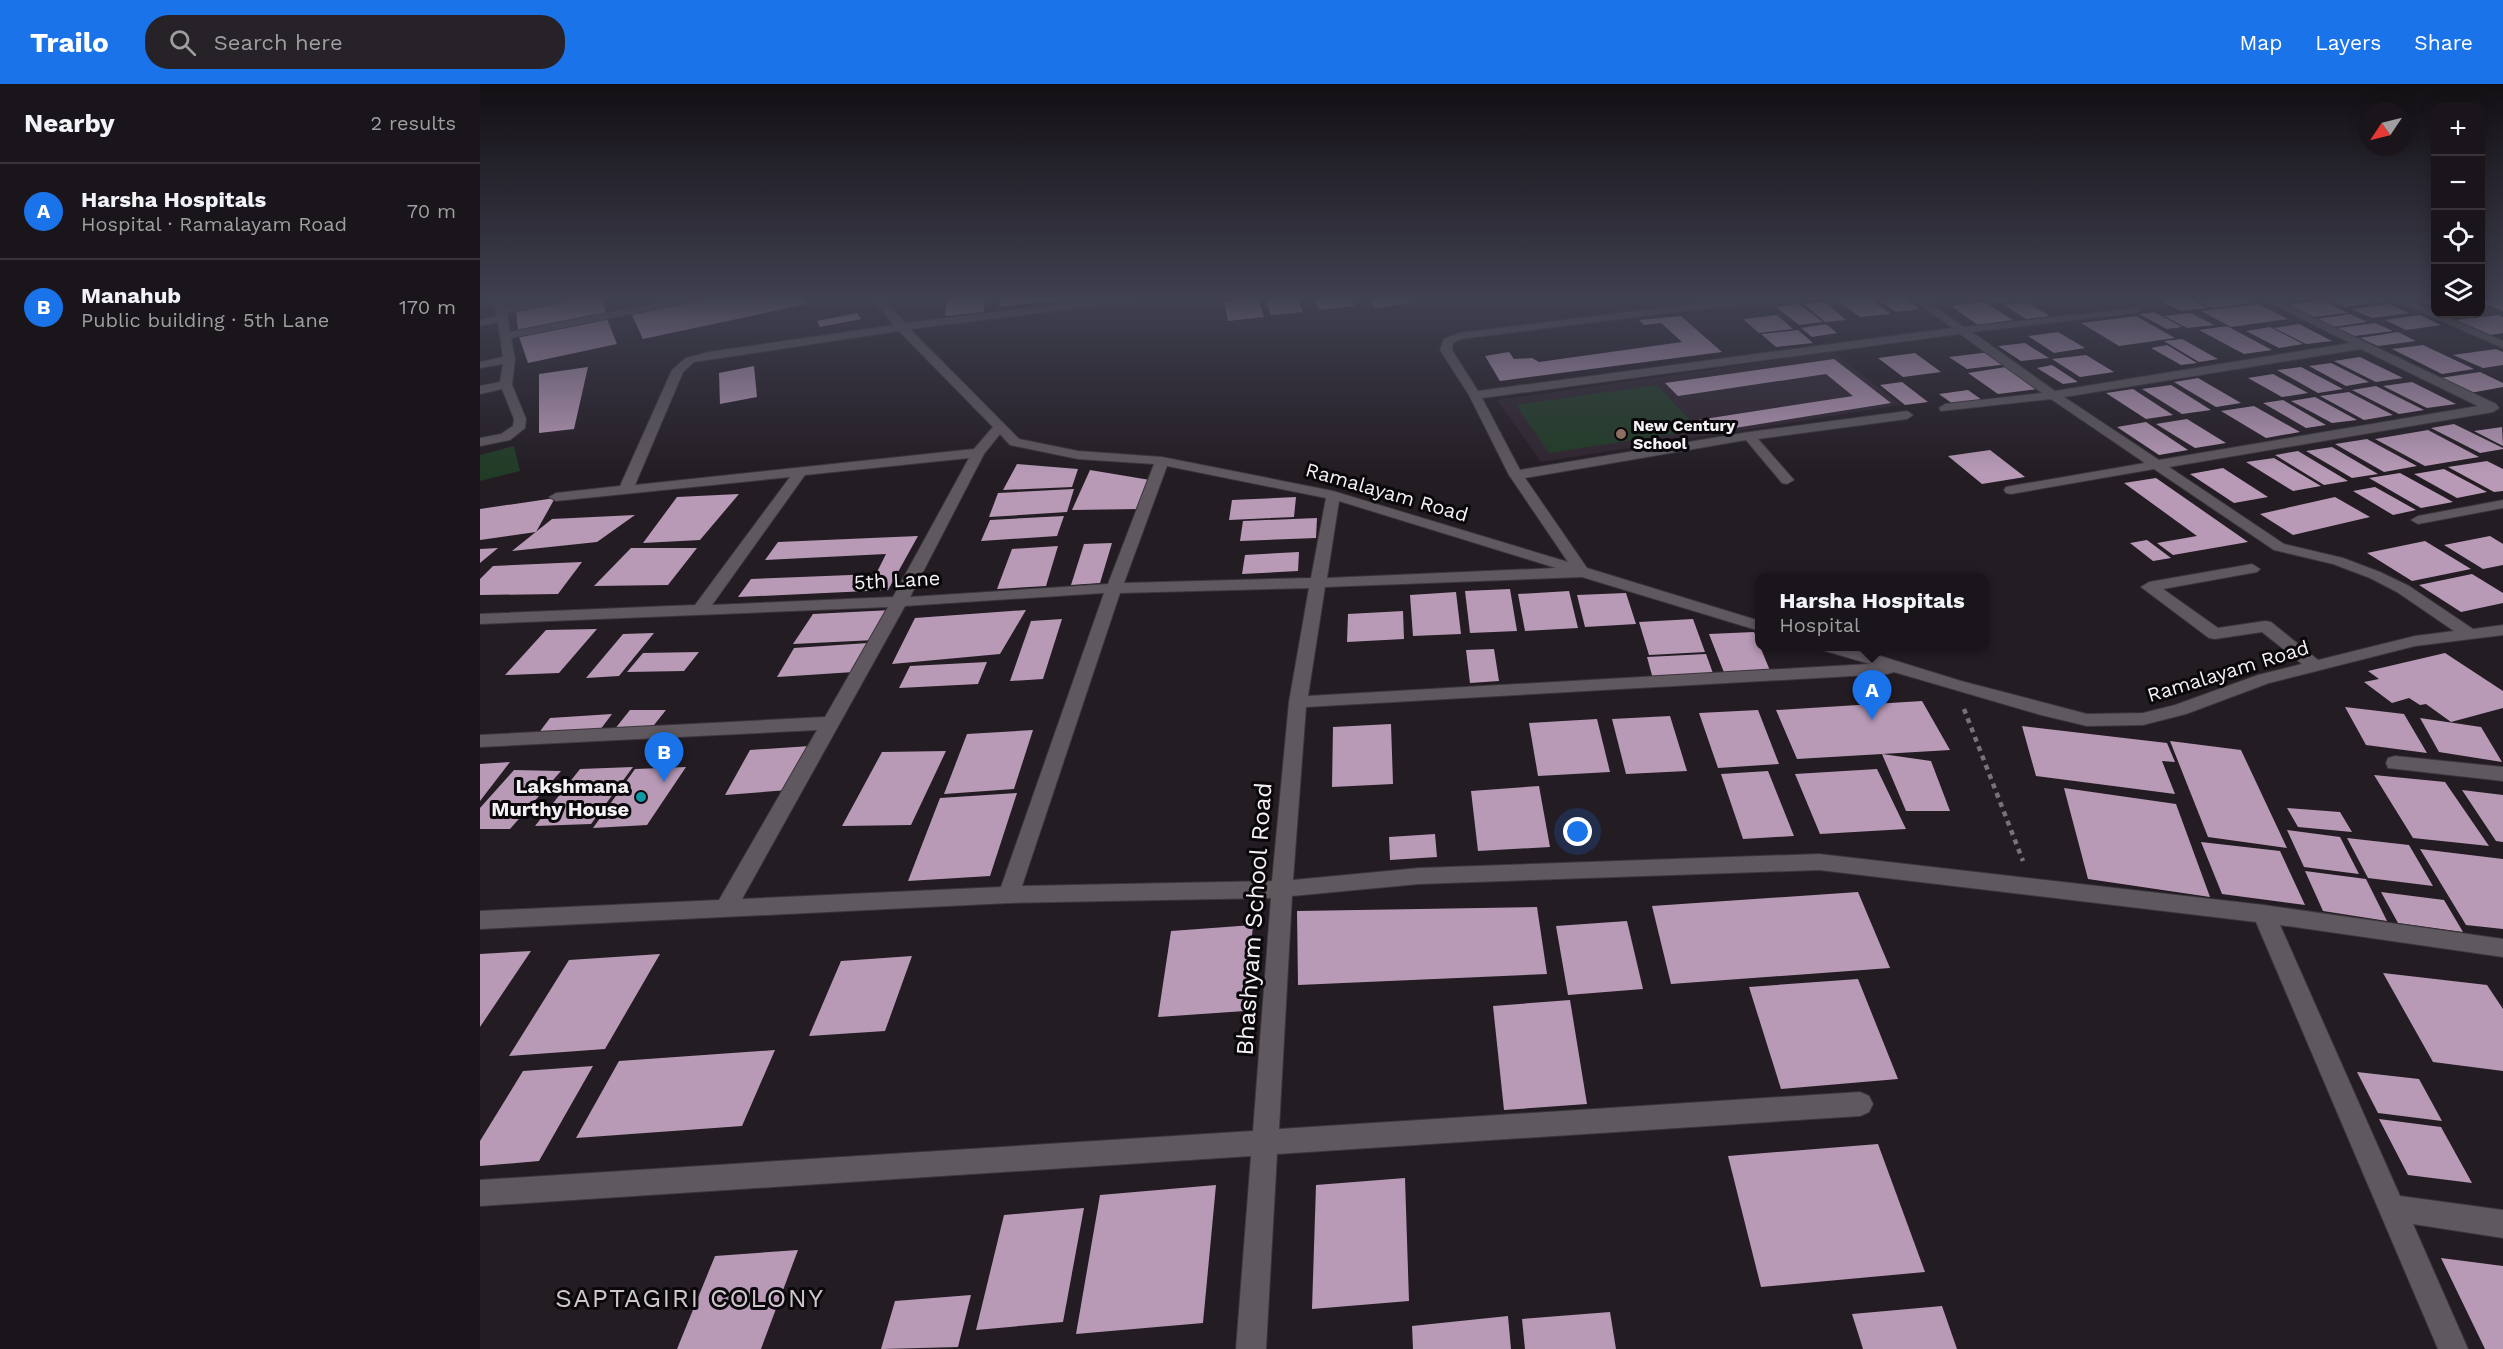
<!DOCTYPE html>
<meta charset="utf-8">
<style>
:root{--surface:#1a151a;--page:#272227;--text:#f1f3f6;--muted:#9f9fa2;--line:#383439;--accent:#1a73e8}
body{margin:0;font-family:"Work Sans",sans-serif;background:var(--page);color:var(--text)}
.controls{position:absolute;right:18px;top:18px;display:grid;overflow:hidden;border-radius:12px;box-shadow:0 3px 15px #0003}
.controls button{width:54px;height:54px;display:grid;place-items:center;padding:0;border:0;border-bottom:2px solid var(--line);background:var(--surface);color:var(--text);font:30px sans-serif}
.compass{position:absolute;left:1879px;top:18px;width:54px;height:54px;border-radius:50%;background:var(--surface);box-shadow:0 3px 15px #0003;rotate:235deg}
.you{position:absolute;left:1098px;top:748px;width:21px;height:21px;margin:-15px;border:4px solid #fff;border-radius:50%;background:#1a73e8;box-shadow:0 0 0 9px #1a73e833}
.badge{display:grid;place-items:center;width:39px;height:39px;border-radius:50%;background:var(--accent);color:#fff;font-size:20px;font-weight:700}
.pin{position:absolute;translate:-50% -50px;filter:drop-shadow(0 2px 3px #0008)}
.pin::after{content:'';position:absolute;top:32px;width:21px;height:18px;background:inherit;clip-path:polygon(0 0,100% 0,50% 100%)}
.popup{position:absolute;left:1275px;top:489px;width:234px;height:78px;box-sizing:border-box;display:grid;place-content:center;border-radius:12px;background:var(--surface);filter:drop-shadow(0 2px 4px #0005);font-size:20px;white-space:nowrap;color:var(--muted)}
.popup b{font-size:22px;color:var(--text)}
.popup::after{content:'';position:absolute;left:50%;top:100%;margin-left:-12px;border:12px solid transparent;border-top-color:var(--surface)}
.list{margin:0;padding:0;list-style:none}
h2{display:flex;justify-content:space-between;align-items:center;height:78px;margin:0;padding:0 24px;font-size:26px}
h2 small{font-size:20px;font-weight:400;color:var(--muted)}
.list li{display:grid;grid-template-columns:39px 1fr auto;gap:18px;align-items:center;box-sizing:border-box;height:96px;padding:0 24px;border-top:2px solid var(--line)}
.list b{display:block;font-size:22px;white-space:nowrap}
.list p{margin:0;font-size:20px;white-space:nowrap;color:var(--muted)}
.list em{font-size:20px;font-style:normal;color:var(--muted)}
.icon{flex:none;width:33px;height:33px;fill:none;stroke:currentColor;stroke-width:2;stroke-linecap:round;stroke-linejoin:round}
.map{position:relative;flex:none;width:2023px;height:1265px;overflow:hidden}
header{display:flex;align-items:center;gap:36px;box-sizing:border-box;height:84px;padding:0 30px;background:var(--accent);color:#fff}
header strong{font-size:28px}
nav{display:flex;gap:33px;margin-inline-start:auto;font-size:21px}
.search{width:420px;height:54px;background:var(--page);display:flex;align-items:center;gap:15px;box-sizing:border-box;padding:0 21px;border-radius:24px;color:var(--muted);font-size:22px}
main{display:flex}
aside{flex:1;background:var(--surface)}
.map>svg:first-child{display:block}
.built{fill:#2f252f}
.green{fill:#213c26}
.building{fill:#b89ab7}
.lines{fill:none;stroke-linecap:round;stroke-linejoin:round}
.minor-casing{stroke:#3b363b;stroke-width:2}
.path{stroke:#787278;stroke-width:4.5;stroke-dasharray:5 5;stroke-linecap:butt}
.minor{fill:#5f585f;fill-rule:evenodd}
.education-dot{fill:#8d6e63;stroke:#0a080a;stroke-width:2}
.culture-dot{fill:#0f9aa8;stroke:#0a080a;stroke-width:2}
.labels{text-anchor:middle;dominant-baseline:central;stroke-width:6;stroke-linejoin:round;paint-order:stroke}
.far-poi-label{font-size:16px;font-weight:bold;fill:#f5f1f5;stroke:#0a080a;text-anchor:start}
.street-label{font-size:20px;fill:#f5f1f5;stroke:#0a080a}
.poi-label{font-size:20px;font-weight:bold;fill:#f5f1f5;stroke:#0a080a;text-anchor:end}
.near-street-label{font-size:24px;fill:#f5f1f5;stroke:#0a080a}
.near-neighbourhood-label{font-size:26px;letter-spacing:1.5px;fill:#cec5cd;stroke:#0a080a}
</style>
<header>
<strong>Trailo</strong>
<div class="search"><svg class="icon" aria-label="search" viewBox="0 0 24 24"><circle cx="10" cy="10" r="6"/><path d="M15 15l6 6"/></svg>Search here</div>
<nav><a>Map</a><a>Layers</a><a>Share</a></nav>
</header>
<main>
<aside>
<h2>Nearby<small>2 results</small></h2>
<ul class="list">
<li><span class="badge">A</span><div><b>Harsha Hospitals</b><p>Hospital · Ramalayam Road</p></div><em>70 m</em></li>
<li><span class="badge">B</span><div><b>Manahub</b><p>Public building · 5th Lane</p></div><em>170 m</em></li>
</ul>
</aside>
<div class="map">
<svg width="2023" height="1265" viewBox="0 0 2023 1265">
<rect width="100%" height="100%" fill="#231c23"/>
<path class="built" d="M1353 268 1421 321 1061 378 1017 316Z"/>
<g class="green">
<path d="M1177 301 1219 346 1069 369 1036 321Z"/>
<path d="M34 362 40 387 0 397V371Z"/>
</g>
<g class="building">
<path d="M35 213H64V214L38 219Z"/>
<path d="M107 213H122L126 229 38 246 36 227Z"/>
<path d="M234 213H324L327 220 163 255 151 229Z"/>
<path d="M467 213H505L504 228 465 232Z"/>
<path d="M520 213H581V216L519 223Z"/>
<path d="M784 213H817L823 228 791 231Z"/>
<path d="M832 213H869L875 222 840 226Z"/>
<path d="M886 213H925L930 219 895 224Z"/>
<path d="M1352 213H1387L1411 230 1380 233Z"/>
<path d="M1394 213H1422L1440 225 1416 228Z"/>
<path d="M1508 213H1547V214L1516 218Z"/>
<path d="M1673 213H1705L1727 224 1701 227Z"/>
<path d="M1734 213H1767L1778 218 1732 224 1714 215Z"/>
<path d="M1842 213H1894L1905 217 1865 223Z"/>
<path d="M1956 213V223L1937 215 1953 213Z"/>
<path d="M2000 213H2023V227L2000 218Z"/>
<path d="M778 214 784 233 748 237 744 218Z"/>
<path d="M1842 216 1868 229 1833 233 1807 221Z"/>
<path d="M1345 218 1366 236 1345 238 1324 220Z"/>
<path d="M1504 218 1533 236 1498 241 1471 222Z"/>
<path d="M1547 219 1570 232 1546 235 1524 221Z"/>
<path d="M1319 220 1343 238 1319 241 1296 223Z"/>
<path d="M1778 220 1808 235 1751 243 1721 227Z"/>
<path d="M1909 220 1929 229 1892 234 1871 225Z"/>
<path d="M1674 228 1702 243 1687 245 1659 230Z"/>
<path d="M377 229 381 235 340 243 337 237Z"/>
<path d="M1711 229 1734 241 1707 244 1684 232Z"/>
<path d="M1870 230 1887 238 1853 243 1836 235Z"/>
<path d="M1297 231 1313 245 1279 249 1263 235Z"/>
<path d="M1940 231 1961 241 1926 246 1905 236Z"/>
<path d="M2018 231 2023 233V249L2010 251 1975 236Z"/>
<path d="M1201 232 1242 268 1020 297 1005 272 1029 268 1034 275 1052 274 1059 278 1202 258 1181 239 1164 241 1159 236Z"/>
<path d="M1656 232 1695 254 1639 262 1601 239Z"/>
<path d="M127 235 137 260 48 279 39 253Z"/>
<path d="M1895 239 1913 247 1874 252 1857 244Z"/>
<path d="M1346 240 1357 249 1332 253 1321 244Z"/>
<path d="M1819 240 1852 257 1826 260 1794 244Z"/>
<path d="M1747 242 1792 266 1764 270 1719 246Z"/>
<path d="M1790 243 1823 260 1799 264 1766 247Z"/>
<path d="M1318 246 1333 259 1296 263 1281 250Z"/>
<path d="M1578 248 1605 264 1574 269 1548 252Z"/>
<path d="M1918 248 1936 257 1898 262 1880 254Z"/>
<path d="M1702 255 1738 275 1719 278 1684 257Z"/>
<path d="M1545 259 1569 274 1541 277 1518 262Z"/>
<path d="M1687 261 1717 279 1701 281 1671 264Z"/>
<path d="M1943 261 1994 285 1962 290 1912 265Z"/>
<path d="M2016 265 2023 268V281L2003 284 1973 271Z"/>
<path d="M1510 268 1528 280 1487 285 1469 273Z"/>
<path d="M1435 269 1461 288 1423 293 1398 274Z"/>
<path d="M1606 271 1634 288 1600 293 1572 275Z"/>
<path d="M1880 273 1923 294 1896 298 1854 277Z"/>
<path d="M1354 275 1411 319 1230 348 1218 336 1373 312 1346 290 1198 312 1185 299Z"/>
<path d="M1851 279 1889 298 1866 302 1829 282Z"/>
<path d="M1572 281 1598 298 1583 300 1557 284Z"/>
<path d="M274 282 277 313 240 320 239 289Z"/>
<path d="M108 283 94 345 59 349V290Z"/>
<path d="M1526 283 1557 305 1518 310 1488 289Z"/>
<path d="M1821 283 1863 305 1838 309 1797 286Z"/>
<path d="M2000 288 2023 299V303L1990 309 1960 294Z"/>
<path d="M1793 290 1828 309 1802 313 1768 294Z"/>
<path d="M1718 294 1761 319 1736 323 1694 298Z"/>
<path d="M1422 298 1448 318 1425 321 1400 301Z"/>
<path d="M1932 298 1976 320 1947 324 1903 302Z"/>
<path d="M1691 301 1731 326 1702 330 1662 305Z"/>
<path d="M1896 302 1944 326 1919 330 1872 306Z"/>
<path d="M1653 305 1693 331 1666 335 1626 309Z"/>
<path d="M1488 306 1502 316 1473 320 1459 310Z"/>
<path d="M1869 308 1913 331 1884 336 1840 312Z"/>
<path d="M1835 313 1877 336 1852 339 1811 317Z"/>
<path d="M1803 316 1846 341 1826 344 1783 319Z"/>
<path d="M1774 322 1820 348 1786 354 1741 327Z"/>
<path d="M1707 335 1746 359 1715 364 1676 340Z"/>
<path d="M1666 338 1708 366 1679 371 1637 343Z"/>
<path d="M1974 340 2023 364V365L2000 369 1951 344Z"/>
<path d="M2022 343 2023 362 1994 347Z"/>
<path d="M1948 346 1999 373 1945 382 1895 355Z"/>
<path d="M1887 355 1937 382 1904 388 1855 360Z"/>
<path d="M1852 363 1898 390 1872 394 1826 367Z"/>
<path d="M1510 366 1545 393 1502 400 1468 372Z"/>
<path d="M1818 367 1868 397 1844 401 1795 371Z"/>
<path d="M1794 374 1841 402 1813 407 1766 378Z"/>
<path d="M2007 377 2023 385V407L2014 408 1968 383Z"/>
<path d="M537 380 598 385 592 403 523 406Z"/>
<path d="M1743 384 1788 413 1754 419 1710 390Z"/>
<path d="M1964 385 2007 408 1977 414 1934 390Z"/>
<path d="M610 386 670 396 659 425 592 426Z"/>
<path d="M1920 389 1973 418 1941 424 1889 394Z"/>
<path d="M1676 394 1768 458 1693 471 1677 459 1717 452 1644 399Z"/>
<path d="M1895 403 1936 426 1913 431 1873 407Z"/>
<path d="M594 405 587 428 509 433 518 409Z"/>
<path d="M259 410 220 456 163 459 197 413Z"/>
<path d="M816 413 814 433 749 436 752 416Z"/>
<path d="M1855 413 1890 433 1813 451 1780 430Z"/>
<path d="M75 414 56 448 0 456V425Z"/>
<path d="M155 431 117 458 32 467 72 435Z"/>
<path d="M584 432 577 452 501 457 510 436Z"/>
<path d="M837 434 836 454 760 457 763 437Z"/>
<path d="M438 452 408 506 258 513 271 495 396 490 406 470 285 476 298 458Z"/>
<path d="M2010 452 2023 460V481L2003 485 1964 461Z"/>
<path d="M1667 456 1691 474 1673 477 1650 459Z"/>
<path d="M1945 457 1991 485 1932 497 1887 469Z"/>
<path d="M632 459 620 499 591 501 604 460Z"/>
<path d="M578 462 566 502 517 505 532 465Z"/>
<path d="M18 464 0 479V465Z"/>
<path d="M151 464H217L188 501 114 502Z"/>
<path d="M819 468 818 487 762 490 765 471Z"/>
<path d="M102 478 78 510 0 511V495L13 482Z"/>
<path d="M1992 490 2023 509V519L1981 528 1939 501Z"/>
<path d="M1030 505 1037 547 990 549 985 507Z"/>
<path d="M1089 507 1098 544 1045 547 1038 510Z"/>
<path d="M976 508 981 550 933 552 930 511Z"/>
<path d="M1146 509 1156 540 1105 543 1097 511Z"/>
<path d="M412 526 395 556 313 560 333 530Z"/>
<path d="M546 526 520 570 412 580 435 534Z"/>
<path d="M923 527 924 555 867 558 868 530Z"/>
<path d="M582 535 563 595 530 597 551 537Z"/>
<path d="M1213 535 1225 568 1169 571 1159 538Z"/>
<path d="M117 545 79 589 25 591 66 546Z"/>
<path d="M1274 548 1291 589 1245 591 1229 550Z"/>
<path d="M174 549 139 592 106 594 143 550Z"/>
<path d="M388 559 374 588 297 593 314 564Z"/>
<path d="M1014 565 1019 597 990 599 986 566Z"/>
<path d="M219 568 204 587 147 588 163 569Z"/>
<path d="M1965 569 2023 607V624L1971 638 1946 620 1940 621 1929 614 1912 619 1884 598 1899 595 1888 587Z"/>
<path d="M1226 570 1234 592 1173 595 1167 573Z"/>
<path d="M507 578 498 600 419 604 430 582Z"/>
<path d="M1442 617 1470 666 1317 675 1296 626Z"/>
<path d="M1865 623 1924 630 1947 669 1886 661Z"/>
<path d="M150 626H186L170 646H134Z"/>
<path d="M1278 626 1299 680 1238 684 1219 629Z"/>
<path d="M132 630 120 646 58 650 70 634Z"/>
<path d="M1190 632 1207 687 1146 690 1132 635Z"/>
<path d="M1940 634 2001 643 2022 678 1959 668Z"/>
<path d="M1117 635 1130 688 1058 692 1049 639Z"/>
<path d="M911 640 913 700 852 703 853 643Z"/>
<path d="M1542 642 1687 659 1695 678 1682 677 1695 710 1556 692Z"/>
<path d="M553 646 534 705 464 710 487 650Z"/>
<path d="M1690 657 1761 666 1807 764 1728 753Z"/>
<path d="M330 662 308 706 245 711 270 666Z"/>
<path d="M466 667 431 741 362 742 402 668Z"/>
<path d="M1402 670 1451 677 1470 727H1426Z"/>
<path d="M30 678 0 717V680Z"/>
<path d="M153 683 111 740 55 742 100 685Z"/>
<path d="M206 683 167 741 113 744 155 685Z"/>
<path d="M1397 685 1426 745 1340 750 1315 690Z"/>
<path d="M34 686 81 687 30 745H0V724Z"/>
<path d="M1288 687 1314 752 1263 755 1241 690Z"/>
<path d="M1894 691 1965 698 2009 762 1933 754Z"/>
<path d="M1059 702 1070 763 998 767 991 707Z"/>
<path d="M1584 704 1696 720 1730 813 1608 795Z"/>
<path d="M1982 706 2023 711V758L2016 757Z"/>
<path d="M537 709 510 792 428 797 460 714Z"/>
<path d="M1807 724 1860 728 1872 748 1818 743Z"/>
<path d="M1807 746 1860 753 1879 790 1824 783Z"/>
<path d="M955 750 957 773 910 776 909 753Z"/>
<path d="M1867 754 1929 761 1953 802 1888 794Z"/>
<path d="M1721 758 1800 767 1825 821 1742 810Z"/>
<path d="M1940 765 2023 775V845L1986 841Z"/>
<path d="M1825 787 1886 795 1907 837 1843 827Z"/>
<path d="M1378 808 1410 884 1191 900 1172 822Z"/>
<path d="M1901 808 1964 816 1983 848 1918 839Z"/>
<path d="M1057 823 1067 890 818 901 817 827Z"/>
<path d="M1147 837 1163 905 1088 911 1076 842Z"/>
<path d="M773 841 765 927 678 933 691 847Z"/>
<path d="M51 867 0 943V870Z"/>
<path d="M180 870 125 965 29 972 89 876Z"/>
<path d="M432 872 405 947 329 952 361 877Z"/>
<path d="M1903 889 2007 901 2023 925V987L1953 978Z"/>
<path d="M1378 895 1418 995 1301 1005 1269 903Z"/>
<path d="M1090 916 1107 1020 1024 1026 1013 922Z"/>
<path d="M295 966 262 1042 96 1054 139 977Z"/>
<path d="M113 982 59 1077 0 1082V1057L43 987Z"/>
<path d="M1877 988 1939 995 1962 1037 1898 1029Z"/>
<path d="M1899 1035 1961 1043 1992 1099 1928 1091Z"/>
<path d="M1398 1060 1445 1188 1281 1203 1248 1072Z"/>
<path d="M925 1094 929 1217 832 1225 836 1101Z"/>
<path d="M736 1101 723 1239 596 1250 620 1111Z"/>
<path d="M604 1124 583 1238 496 1246 524 1131Z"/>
<path d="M318 1166 281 1265H197L235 1172Z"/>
<path d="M1961 1174 2023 1182V1265H2005Z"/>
<path d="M491 1211 478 1263 401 1265 415 1217Z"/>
<path d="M1462 1222 1477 1265H1383L1372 1230Z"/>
<path d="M1130 1228 1136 1265H1045L1042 1235Z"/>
<path d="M1028 1232 1031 1265H933L932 1242Z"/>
</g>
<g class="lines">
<g class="minor-casing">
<g id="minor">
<path d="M14 213H24L26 223 79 213H97L92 216 27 229 30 248 209 213H227L222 216 31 254 35 275 32 301 46 335 45 344 30 356 0 362V354L21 350 33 342 34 335 22 305 0 310V302L20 298 23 280 0 284V278L23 273 18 238 0 242V236L17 232Z"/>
<path d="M391 213H401L425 239 642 213H668L663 216 430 245 539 355 598 367 682 373 853 407 1088 478 1029 391 989 311 960 266 964 255 979 249 1203 221 1293 213H1327L1322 216 1203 227 981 255 973 259 972 266 998 307 1472 244 1430 213H1441L1484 243 1659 224 1660 226 1655 229 1492 248 1575 307 1870 259 1778 213H1790L2016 320 2019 324 2013 328 1689 383 1804 460 1863 474 1900 488 1929 502 1993 545 2023 541V551L1935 562 1789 599 1706 630 1663 641 1607 642 1561 631 1414 588 1407 590 826 623 813 796 939 784 1339 770 1784 821 2023 855V873L1800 841 1920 1112 2023 1126V1154L1933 1140 1988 1265H1958L1776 838 1339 786 939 800 812 812 799 1045 1380 1008 1389 1012 1393 1020 1389 1028 1380 1032 797 1070 786 1265H756L771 1072 0 1122V1096L773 1047 791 814 529 819 0 845V827L239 816 337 646 0 663V651L345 633 408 523 0 540V530L215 521 310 393 76 417 69 413 76 409 140 402 192 286 206 274 229 268 414 241ZM419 247 513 343 494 365 155 401 203 288 214 278ZM1480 250 1562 309 1465 320 1459 324 1461 327 1571 315 1665 379 1531 402 1526 403 1524 406 1526 409 1531 410 1674 385 1794 466 1853 480 1890 494 1917 508 1974 547 1935 552 1838 576 1791 538 1785 537 1738 544 1683 505 1777 488 1780 485 1772 480 1669 498 1661 503 1729 554 1735 555 1782 548 1822 580 1778 591 1695 621 1663 629 1607 630 1481 597 1368 562H1340L1342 566 1390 580 828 612 845 503 1102 493 1280 547V537L1107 484 1045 394 1266 356 1302 399 1307 400 1314 396 1278 355 1427 335 1433 331 1427 327 1269 348 1040 386 1002 314ZM1881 265 1998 322 1679 376 1584 313ZM520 350 530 361 598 375 674 380 628 500 430 513 504 370ZM489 374 413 513 232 521 325 391ZM687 382 846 414 831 494 644 499ZM859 417 1076 484 847 494ZM829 504 809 618 792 797 542 802 640 509ZM624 509 521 803 262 815 425 522Z"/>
<path d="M723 213H742C738 218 727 218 723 213Z"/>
<path d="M1907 213H1920L2023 257V264Z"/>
<path d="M2023 416V424L1938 440 1931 436 1938 432Z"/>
<path d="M1915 672 2023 683V697L1908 684 1906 679 1908 674Z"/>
</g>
</g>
<path class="path" d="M1484 625 1543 777"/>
<use href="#minor" class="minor"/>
</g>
<linearGradient id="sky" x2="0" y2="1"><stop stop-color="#130f13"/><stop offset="0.55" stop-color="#3f4050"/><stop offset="1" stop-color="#3f4050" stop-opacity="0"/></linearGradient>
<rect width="2023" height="390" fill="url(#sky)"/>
<circle class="education-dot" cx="1141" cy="350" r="6"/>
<circle class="culture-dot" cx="161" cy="713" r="6"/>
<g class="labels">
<g class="far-poi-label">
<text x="1153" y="341">New Century<tspan x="1153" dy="18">School</tspan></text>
</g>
<g class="street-label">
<text transform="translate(907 408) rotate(16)">Ramalayam Road</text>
<text transform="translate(417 496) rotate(-3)">5th Lane</text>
<text transform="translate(1748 587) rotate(-17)">Ramalayam Road</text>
</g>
<g class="poi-label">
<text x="149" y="702">Lakshmana<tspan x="149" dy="23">Murthy House</tspan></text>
</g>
<g class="near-street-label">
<text transform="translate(774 835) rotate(-86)">Bhashyam School Road</text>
</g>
<g class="near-neighbourhood-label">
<text x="210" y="1214">SAPTAGIRI COLONY</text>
</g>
</g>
</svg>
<div class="controls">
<button>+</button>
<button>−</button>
<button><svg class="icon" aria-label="locate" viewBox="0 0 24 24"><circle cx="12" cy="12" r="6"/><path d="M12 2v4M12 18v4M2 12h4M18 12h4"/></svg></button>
<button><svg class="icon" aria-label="layers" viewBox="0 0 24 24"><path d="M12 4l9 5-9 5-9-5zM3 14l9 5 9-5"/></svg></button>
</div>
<svg class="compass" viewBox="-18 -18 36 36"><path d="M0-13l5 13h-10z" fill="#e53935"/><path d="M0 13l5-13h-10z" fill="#9f9fa2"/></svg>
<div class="you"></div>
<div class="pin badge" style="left:1392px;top:636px">A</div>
<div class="popup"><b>Harsha Hospitals</b>Hospital</div>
<div class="pin badge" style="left:184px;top:698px">B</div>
</div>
</main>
